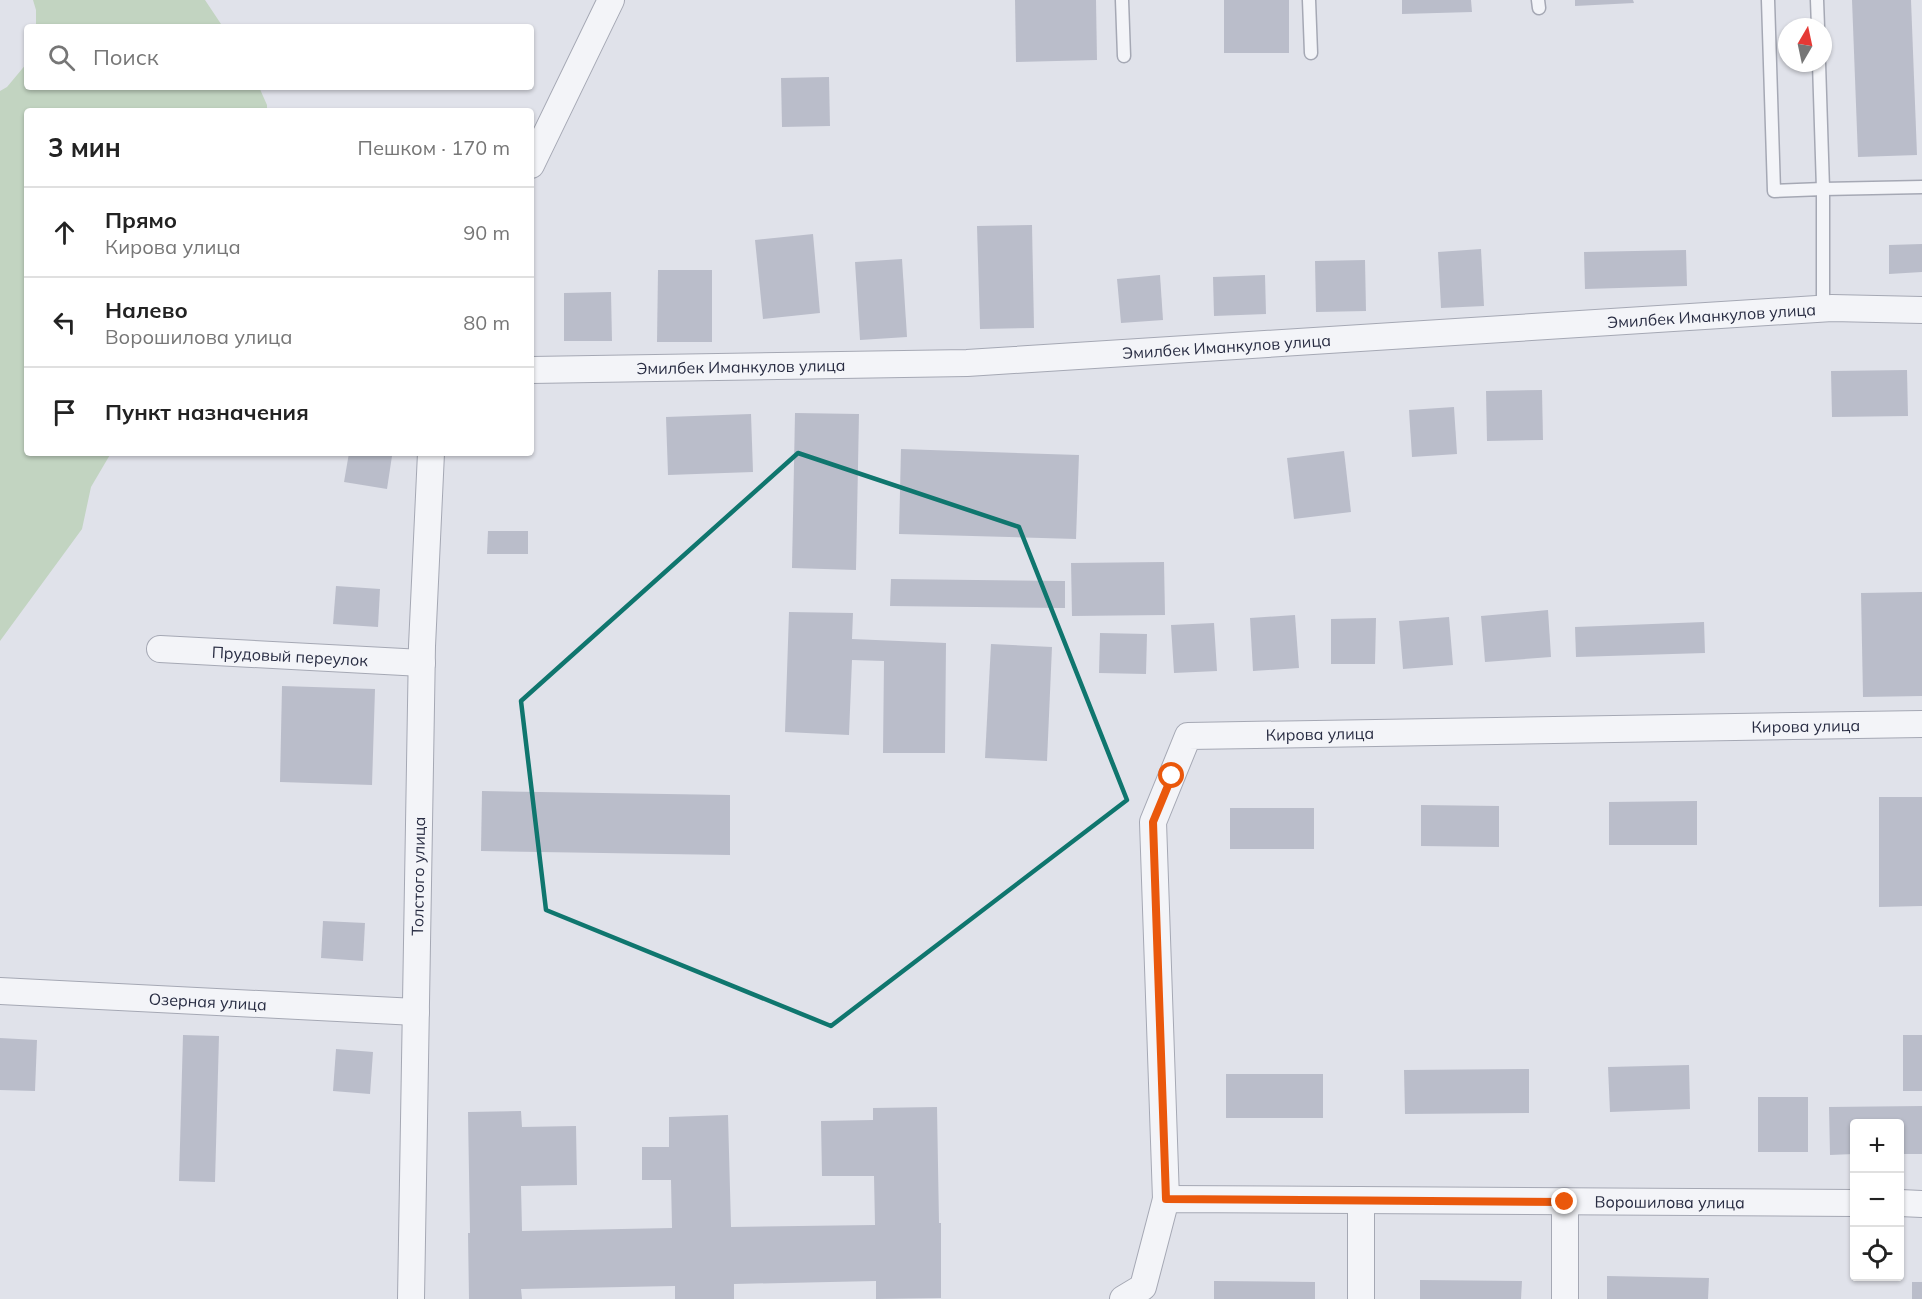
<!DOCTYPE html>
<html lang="ru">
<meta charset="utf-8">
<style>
:root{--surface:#fff;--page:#f2f2f2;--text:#222;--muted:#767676;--line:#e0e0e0}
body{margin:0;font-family:Mulish,sans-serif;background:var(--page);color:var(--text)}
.controls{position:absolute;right:18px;bottom:18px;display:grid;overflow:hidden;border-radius:6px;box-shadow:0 2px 4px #0004}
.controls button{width:54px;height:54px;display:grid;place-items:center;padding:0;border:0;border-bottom:2px solid var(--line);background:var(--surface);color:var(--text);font:30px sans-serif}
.compass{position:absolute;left:1778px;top:18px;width:54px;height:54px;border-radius:50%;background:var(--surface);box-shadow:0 2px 4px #0004;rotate:9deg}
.stop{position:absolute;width:18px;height:18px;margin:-14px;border:4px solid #ea580c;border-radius:50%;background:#fff}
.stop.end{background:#ea580c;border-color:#fff;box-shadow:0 2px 6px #0008}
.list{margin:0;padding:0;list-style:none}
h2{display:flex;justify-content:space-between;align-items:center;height:78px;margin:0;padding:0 24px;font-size:26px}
h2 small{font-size:20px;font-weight:400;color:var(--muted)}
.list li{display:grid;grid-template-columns:39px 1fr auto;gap:18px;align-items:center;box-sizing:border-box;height:90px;padding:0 24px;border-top:2px solid var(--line)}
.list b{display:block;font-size:22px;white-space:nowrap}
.list p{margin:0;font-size:20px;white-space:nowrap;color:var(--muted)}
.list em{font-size:20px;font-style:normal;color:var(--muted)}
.icon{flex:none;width:33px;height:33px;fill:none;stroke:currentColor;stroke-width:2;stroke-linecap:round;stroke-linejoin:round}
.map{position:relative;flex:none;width:1922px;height:1299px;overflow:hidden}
.search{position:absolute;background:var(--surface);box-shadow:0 2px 4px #0004;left:24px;top:24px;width:510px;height:66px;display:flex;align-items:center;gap:15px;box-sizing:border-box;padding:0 21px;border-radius:6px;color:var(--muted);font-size:22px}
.panel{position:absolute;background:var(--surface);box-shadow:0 2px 4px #0004;left:24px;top:108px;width:510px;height:348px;border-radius:6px}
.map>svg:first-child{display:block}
.green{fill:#c2d4c1}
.building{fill:#babdca}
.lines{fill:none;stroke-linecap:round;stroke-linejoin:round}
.service-casing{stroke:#a5a8b4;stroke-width:15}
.minor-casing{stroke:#a5a8b4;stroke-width:28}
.service{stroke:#f3f4f8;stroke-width:12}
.minor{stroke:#f3f4f8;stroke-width:26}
.route{stroke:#ea580c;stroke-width:8}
.marked{fill:none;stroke:#0f766e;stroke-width:4.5;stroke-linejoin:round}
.labels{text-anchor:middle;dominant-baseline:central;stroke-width:6;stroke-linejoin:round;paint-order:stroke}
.street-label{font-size:16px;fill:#282c42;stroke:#f0f2f7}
</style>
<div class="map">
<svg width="1922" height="1299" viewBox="0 0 1922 1299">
<rect width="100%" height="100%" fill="#e0e2ea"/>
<g class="green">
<path d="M33 0H205L223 27H36V10Z"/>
<path d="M27 63V87H259L267 105V111H27V453H111L91 487 82 529 0 641V91L7 87Z"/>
</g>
<g class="building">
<path d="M1015 0H1096L1097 60 1016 62Z"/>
<rect x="1224" y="0" width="65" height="53"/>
<path d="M1402 0H1471L1472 12 1402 14Z"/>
<path d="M1575 0H1633L1634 3 1575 6Z"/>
<path d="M1852 0H1911L1917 155 1858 157Z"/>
<path d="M829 77 830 126 782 127 781 78Z"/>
<path d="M1032 225 1034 328 980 329 977 226Z"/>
<path d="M813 234 820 313 763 319 755 240Z"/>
<path d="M1922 244V272L1889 274V245Z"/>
<path d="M1481 249 1484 306 1441 308 1438 252Z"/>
<path d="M1686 250 1687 286 1585 289 1584 252Z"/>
<path d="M902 259 907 337 860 340 855 262Z"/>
<path d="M1365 260 1366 311 1316 312 1315 261Z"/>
<path d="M658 270H712V342H657Z"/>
<path d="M1160 275 1163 320 1121 323 1117 279Z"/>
<path d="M1265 275 1266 314 1214 316 1213 277Z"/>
<path d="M611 292 612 341H564V293Z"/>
<path d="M1907 370 1908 416 1832 417 1831 371Z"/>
<path d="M1542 390 1543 440 1487 441 1486 391Z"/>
<path d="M1454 407 1457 454 1412 457 1409 410Z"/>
<path d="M795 413 859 414 856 570 792 568Z"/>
<path d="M751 414 753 472 668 475 666 417Z"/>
<path d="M901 449 1079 455 1076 539 899 534Z"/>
<path d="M1344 451 1351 512 1294 519 1287 458Z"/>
<path d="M349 453H373L392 456 387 489 344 482Z"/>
<path d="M488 531H528V554H487Z"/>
<path d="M1164 562 1165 615 1072 616 1071 563Z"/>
<path d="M891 579 1065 581V608L890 606Z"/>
<path d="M336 586 380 589 378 627 333 624Z"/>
<path d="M1922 592V696L1863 697 1861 593Z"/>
<path d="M1548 610 1551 657 1485 662 1481 616Z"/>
<path d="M789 612 853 613 852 639 946 643 945 753H883L884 661 852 660 849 735 785 732Z"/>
<path d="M1295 615 1299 668 1253 671 1250 618Z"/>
<path d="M1449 617 1453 665 1403 669 1399 621Z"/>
<path d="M1376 618 1375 664H1331V619Z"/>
<path d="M1704 622 1705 653 1576 657 1575 627Z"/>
<path d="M1214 623 1217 671 1174 673 1171 625Z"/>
<path d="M1100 633 1147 634 1146 674 1099 673Z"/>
<path d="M991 644 1052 647 1047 761 985 758Z"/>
<path d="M282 686 375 689 372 785 280 782Z"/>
<path d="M482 791 730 795V855L481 851Z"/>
<path d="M1879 797H1922V906L1879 907Z"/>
<path d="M1697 801V845H1609V802Z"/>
<path d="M1421 805 1499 806V847L1421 846Z"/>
<rect x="1230" y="808" width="84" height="41"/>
<path d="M323 921 365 923 363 961 321 958Z"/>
<path d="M183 1035 219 1036 215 1182 179 1181Z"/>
<rect x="1903" y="1035" width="19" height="56"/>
<path d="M0 1038 37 1040 35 1091 0 1090Z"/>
<path d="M336 1049 373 1052 370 1094 333 1091Z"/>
<path d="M1689 1065 1690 1109 1610 1112 1608 1067Z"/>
<path d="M1529 1069V1113L1405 1114 1404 1070Z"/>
<rect x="1226" y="1074" width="97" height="44"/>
<rect x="1758" y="1097" width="50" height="55"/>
<path d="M1922 1106V1154H1900V1124H1854V1154L1830 1155 1829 1107Z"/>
<path d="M937 1107 939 1223H941V1298L876 1299V1281L734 1284V1299H675V1286L521 1289 522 1299H469L468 1233H470L468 1112 521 1111 522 1127 576 1126 577 1185 521 1186 522 1231 672 1228 671 1180H642V1147H669V1117L728 1115 731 1227 875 1225 874 1176H822L821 1121 873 1120V1108Z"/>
<path d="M1607 1276 1709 1278 1708 1299H1607Z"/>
<path d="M1420 1280 1522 1281 1521 1299H1420Z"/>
<path d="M1214 1281 1315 1282V1299H1214Z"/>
<rect x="1912" y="1282" width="10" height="17"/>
</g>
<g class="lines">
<g class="service-casing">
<g id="service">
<path d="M1122 0 1124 56"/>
<path d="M1309 0 1311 53"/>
<path d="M1538 0 1539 8"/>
<path d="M1768 0 1774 191 1823 189V309"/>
<path d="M1817 0 1818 27"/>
<path d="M1819 63 1823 189 1922 187"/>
</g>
</g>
<g class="minor-casing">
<g id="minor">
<path d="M531 165 611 0"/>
<path id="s1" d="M531 370 967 363 1832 308 1922 310"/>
<path id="s2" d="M160 649 422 663"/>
<path id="s3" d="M0 991 416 1012"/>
<path id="s4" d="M1166 1199 1153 822 1188 736 1922 724"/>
<path d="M1361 1200V1299"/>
<path d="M1565 1201V1299"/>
<path d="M1900 1203 1922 1204"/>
<path id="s5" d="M411 1299 422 646 431 453"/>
<path id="s6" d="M1123 1299 1143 1287 1166 1199 1854 1203"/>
</g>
</g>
<use href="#service" class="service"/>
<use href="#minor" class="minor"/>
</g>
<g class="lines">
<path class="route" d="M1172 776 1153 822 1166 1199 1565 1202"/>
</g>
<path class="marked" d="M798 453 1019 527 1127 800 831 1026 546 910 521 701Z"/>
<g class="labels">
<g class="street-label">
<text stroke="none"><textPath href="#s1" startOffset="1182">Эмилбек Иманкулов улица</textPath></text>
<text stroke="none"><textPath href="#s1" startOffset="696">Эмилбек Иманкулов улица</textPath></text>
<text stroke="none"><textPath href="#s1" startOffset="210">Эмилбек Иманкулов улица</textPath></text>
<text stroke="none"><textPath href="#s2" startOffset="130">Прудовый переулок</textPath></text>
<text stroke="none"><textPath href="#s4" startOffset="1088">Кирова улица</textPath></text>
<text stroke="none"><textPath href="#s4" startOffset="602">Кирова улица</textPath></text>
<text stroke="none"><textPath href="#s5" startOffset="423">Толстого улица</textPath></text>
<text stroke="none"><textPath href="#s3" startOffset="208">Озерная улица</textPath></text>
<text stroke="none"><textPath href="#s6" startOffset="618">Ворошилова улица</textPath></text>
</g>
</g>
</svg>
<div class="controls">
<button>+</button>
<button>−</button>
<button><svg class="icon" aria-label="locate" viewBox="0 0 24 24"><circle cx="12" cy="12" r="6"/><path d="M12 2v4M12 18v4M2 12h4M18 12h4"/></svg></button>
</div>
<svg class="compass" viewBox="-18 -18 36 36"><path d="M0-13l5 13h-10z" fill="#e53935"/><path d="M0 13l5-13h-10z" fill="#767676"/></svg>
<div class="stop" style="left:1172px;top:776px"></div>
<div class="stop end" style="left:1565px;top:1202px"></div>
<div class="search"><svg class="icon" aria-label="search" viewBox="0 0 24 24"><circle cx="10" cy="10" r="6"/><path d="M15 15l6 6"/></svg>Поиск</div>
<section class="panel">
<h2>3 мин<small>Пешком · 170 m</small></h2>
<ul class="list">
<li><svg class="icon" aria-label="ahead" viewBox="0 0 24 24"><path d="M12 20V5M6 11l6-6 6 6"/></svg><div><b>Прямо</b><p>Кирова улица</p></div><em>90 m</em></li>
<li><svg class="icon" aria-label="left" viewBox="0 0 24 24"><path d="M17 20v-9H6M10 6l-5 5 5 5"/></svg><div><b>Налево</b><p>Ворошилова улица</p></div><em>80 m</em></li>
<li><svg class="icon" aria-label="arrive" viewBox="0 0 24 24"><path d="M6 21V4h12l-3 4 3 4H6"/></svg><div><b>Пункт назначения</b></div></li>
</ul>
</section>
</div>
